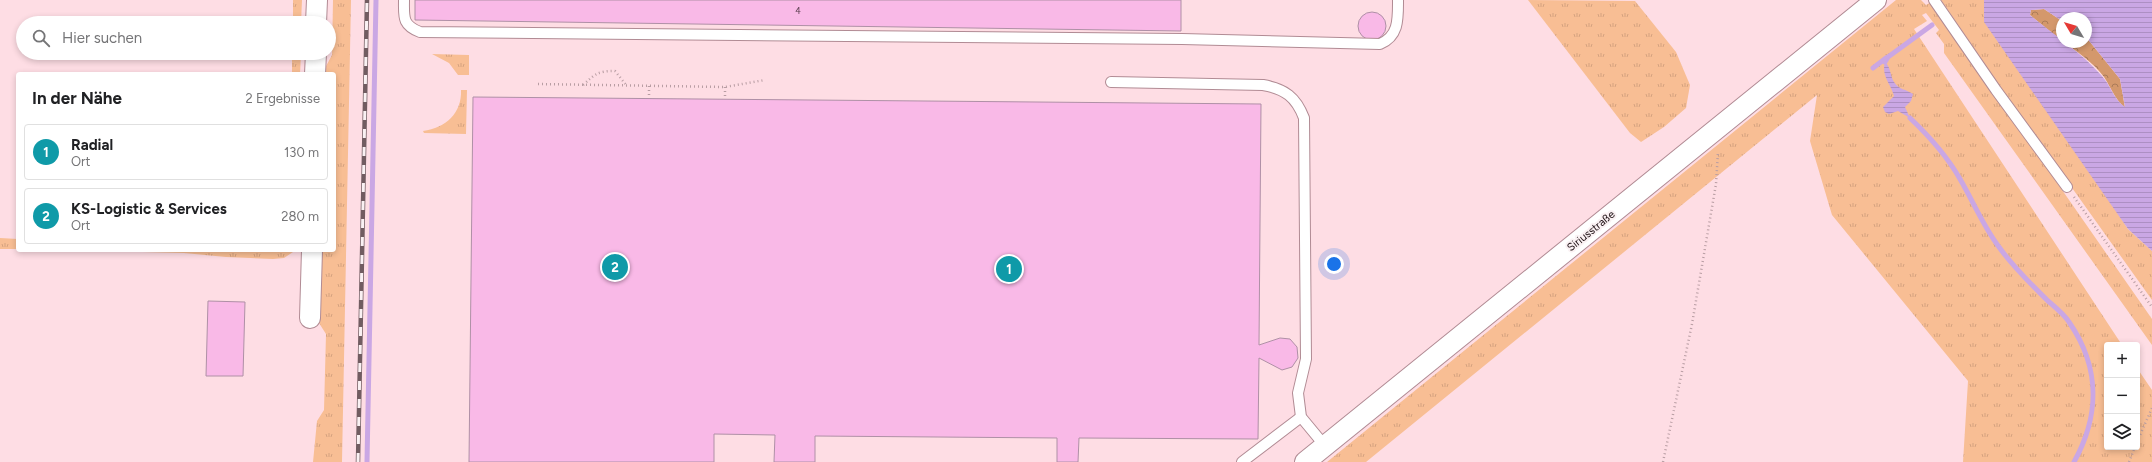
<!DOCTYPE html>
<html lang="de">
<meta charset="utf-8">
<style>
:root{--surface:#fff;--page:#f6f6f6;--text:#202124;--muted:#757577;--line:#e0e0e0;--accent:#111827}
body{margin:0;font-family:Figtree,sans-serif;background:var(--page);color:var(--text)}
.controls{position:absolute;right:12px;bottom:12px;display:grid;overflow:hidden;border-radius:4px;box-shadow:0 2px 6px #0003}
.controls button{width:36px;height:36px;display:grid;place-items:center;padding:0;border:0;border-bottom:1px solid var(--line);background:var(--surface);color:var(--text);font:20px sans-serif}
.compass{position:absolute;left:2056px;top:12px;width:36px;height:36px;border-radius:50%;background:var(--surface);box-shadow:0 2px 6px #0003;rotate:308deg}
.you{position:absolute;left:1334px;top:264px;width:14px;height:14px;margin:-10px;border:3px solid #fff;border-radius:50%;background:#1a73e8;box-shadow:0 0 0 6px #1a73e833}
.badge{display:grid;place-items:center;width:26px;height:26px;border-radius:50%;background:var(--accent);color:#fff;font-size:13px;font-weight:700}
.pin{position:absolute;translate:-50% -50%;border:2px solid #fff;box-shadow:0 1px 4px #0006}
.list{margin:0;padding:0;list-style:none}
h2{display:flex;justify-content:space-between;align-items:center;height:52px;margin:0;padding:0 16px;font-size:17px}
h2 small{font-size:13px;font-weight:400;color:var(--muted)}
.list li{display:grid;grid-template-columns:26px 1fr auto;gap:12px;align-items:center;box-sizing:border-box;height:56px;margin:0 8px 8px;padding:0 8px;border:1px solid var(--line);border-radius:4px}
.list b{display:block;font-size:15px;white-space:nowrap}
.list p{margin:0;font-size:13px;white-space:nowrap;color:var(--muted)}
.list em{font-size:13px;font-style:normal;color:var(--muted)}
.icon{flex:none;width:22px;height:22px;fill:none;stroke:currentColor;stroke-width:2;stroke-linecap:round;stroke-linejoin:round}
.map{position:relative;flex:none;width:2152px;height:462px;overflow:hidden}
.search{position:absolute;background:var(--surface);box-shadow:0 2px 6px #0003;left:16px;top:16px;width:320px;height:44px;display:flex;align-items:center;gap:10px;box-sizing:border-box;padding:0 14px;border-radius:22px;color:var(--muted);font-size:15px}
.panel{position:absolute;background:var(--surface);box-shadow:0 2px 6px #0003;left:16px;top:72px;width:320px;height:180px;border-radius:4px}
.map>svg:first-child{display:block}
.grass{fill:url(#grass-tufts)}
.forest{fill:url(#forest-crowns)}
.water{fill:url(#water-rules);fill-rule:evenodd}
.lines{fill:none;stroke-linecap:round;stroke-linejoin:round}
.stream{stroke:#caa7e4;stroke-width:5}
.building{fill:#f9b9e7;stroke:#af90a6}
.service-casing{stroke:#b18b94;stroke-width:12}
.minor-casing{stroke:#b18b94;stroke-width:22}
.path{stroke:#b89da3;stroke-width:2.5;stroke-dasharray:1 3;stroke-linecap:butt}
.service{stroke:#fff;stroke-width:10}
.minor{stroke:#fff;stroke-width:20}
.rail-casing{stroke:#715c61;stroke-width:4.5}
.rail{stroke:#faf1f3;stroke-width:3;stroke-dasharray:9;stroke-linecap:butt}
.labels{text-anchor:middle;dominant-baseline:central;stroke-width:4;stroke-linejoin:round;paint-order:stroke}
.number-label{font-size:9px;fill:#553a49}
.street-label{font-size:11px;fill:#1e1014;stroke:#faf1f3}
</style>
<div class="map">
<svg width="2152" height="462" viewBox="0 0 2152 462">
<defs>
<pattern id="grass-tufts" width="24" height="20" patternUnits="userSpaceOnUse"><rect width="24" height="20" fill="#f8be94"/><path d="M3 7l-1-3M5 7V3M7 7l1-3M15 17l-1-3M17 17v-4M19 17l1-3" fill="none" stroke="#d4a27f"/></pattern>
<pattern id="forest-crowns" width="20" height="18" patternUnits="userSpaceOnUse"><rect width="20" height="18" fill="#d4986c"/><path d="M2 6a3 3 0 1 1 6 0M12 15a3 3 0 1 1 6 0" fill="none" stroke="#ab7b58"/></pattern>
<pattern id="water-rules" width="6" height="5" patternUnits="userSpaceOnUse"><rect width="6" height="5" fill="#caa7e4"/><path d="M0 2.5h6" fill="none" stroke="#ad8fc3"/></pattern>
</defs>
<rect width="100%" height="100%" fill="#fedde4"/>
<g class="grass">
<path d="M293 0H302L301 23H293Z"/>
<path d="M333 0H351L342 462H313L317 421 324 410 326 334 319 323 321 250H334V74H325V68L332 55Z"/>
<path d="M1528 0 1635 1 1676 52 1690 85 1686 108 1664 127 1641 142 1630 133Z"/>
<path d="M1896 0H1921L1926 5 1931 2 2152 319V345L1944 53V44L1936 33 1939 30 1926 13 1922 15 1927 21 1914 29 2122 345H2107V447H2137V368L2152 390V462H1963L1968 381 1832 215 1810 141 1817 95 1366 462H1327Z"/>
<path d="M1941 0H1984V10L2128 229 2152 251V300L2005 94Z"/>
<path d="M292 53H301L300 74H292Z"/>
<path d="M432 54 469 55V75H458L449 63Z"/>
<path d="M461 90H467L466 134 424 133 423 131C446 128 462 113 461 90Z"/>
<path d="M0 238 18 239V249H0Z"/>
<path d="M59 250H296L284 258 273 259 226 257 184 253Z"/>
</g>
<g class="forest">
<path d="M2044 9 2062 21V41L2030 15 2031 10Z"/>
<path d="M2086 37 2120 79 2125 108C2115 99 2111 88 2104 77 2094 63 2077 52 2064 42H2086Z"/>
</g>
<g class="water">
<path d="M1984 0H2152V251L2128 229 1984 22ZM2044 9 2062 21V18H2086V37L2120 79 2125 107C2113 99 2111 85 2101 75 2080 51 2054 35 2030 15L2031 10Z"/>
<path d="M1885 62C1891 67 1890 76 1894 82 1899 90 1906 89 1913 94L1911 101 1905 107 1910 118 1898 111 1889 114 1885 112 1883 107 1894 96C1891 84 1881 76 1885 62Z"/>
</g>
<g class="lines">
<g class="stream">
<path d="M1885 62 1888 57 1932 25"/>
<path d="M1873 68 1886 58"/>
<path d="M1910 118C1929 136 1947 156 1960 179 1973 201 1983 226 1999 247 2013 267 2031 284 2048 301 2055 307 2064 314 2069 322 2100 367 2100 415 2074 462"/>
<path d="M367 462 376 0"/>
</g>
</g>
<g class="building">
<path d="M415 0H1181V31L415 20Z"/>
<circle cx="1372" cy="26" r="14"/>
<path d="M473 97 1261 104 1259 345 1280 338 1290 339 1297 347 1298 358 1292 367 1282 370 1259 358 1258 439 1079 438 1078 462H1057V438L815 436V462H774L775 435 714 434V462H469Z"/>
<path d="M208 301 245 302 243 376H206Z"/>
</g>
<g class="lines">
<g class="service-casing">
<g id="service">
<path d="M404 0C404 17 402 25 420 32L1182 39 1380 44C1399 36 1398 19 1398 0"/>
<path d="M1934 0 1996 90 2067 187"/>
<path d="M1111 82 1263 85C1285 89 1296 97 1304 118L1306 359 1298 393 1301 417 1325 446"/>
<path d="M1242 462 1301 417"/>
</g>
</g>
<g class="minor-casing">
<g id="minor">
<path d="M316 23 317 0"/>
<path d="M315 74 316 53"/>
<path d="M310 318 312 250"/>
<path d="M1305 462 1876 0"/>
</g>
</g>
<g class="path">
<path d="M538 84 725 87 765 80"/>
<path d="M583 85C595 74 598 71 615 71L627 86"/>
<path d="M649 86V98"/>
<path d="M725 87V98"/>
<path d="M2074 197 2152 307"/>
<path d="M2137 442 2152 408"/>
<path d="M1663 462 1692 324 1716 184 1718 152"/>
<path d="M2129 462 2135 447"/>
</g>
<use href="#service" class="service"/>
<use href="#minor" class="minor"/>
<g class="rail-casing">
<path id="rail" d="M358 462 367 0"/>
</g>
<use href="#rail" class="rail"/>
</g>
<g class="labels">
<g class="number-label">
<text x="798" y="10">4</text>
</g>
<g class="street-label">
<text transform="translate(1591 231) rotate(-39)">Siriusstraße</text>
</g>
</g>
</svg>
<div class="controls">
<button>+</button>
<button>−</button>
<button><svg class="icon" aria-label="layers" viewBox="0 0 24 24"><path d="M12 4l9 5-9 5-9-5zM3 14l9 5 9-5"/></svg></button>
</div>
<svg class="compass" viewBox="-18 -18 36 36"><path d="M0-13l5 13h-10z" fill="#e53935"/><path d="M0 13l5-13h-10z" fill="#757577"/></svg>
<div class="you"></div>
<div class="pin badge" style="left:1009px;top:269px;background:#0f9aa8">1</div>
<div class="pin badge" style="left:615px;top:267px;background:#0f9aa8">2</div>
<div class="search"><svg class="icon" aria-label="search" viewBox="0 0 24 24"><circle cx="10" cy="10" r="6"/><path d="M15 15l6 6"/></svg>Hier suchen</div>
<section class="panel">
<h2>In der Nähe<small>2 Ergebnisse</small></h2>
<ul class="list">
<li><span class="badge" style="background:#0f9aa8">1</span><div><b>Radial</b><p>Ort</p></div><em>130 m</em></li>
<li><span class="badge" style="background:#0f9aa8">2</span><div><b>KS-Logistic &amp; Services</b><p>Ort</p></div><em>280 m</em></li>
</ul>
</section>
</div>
